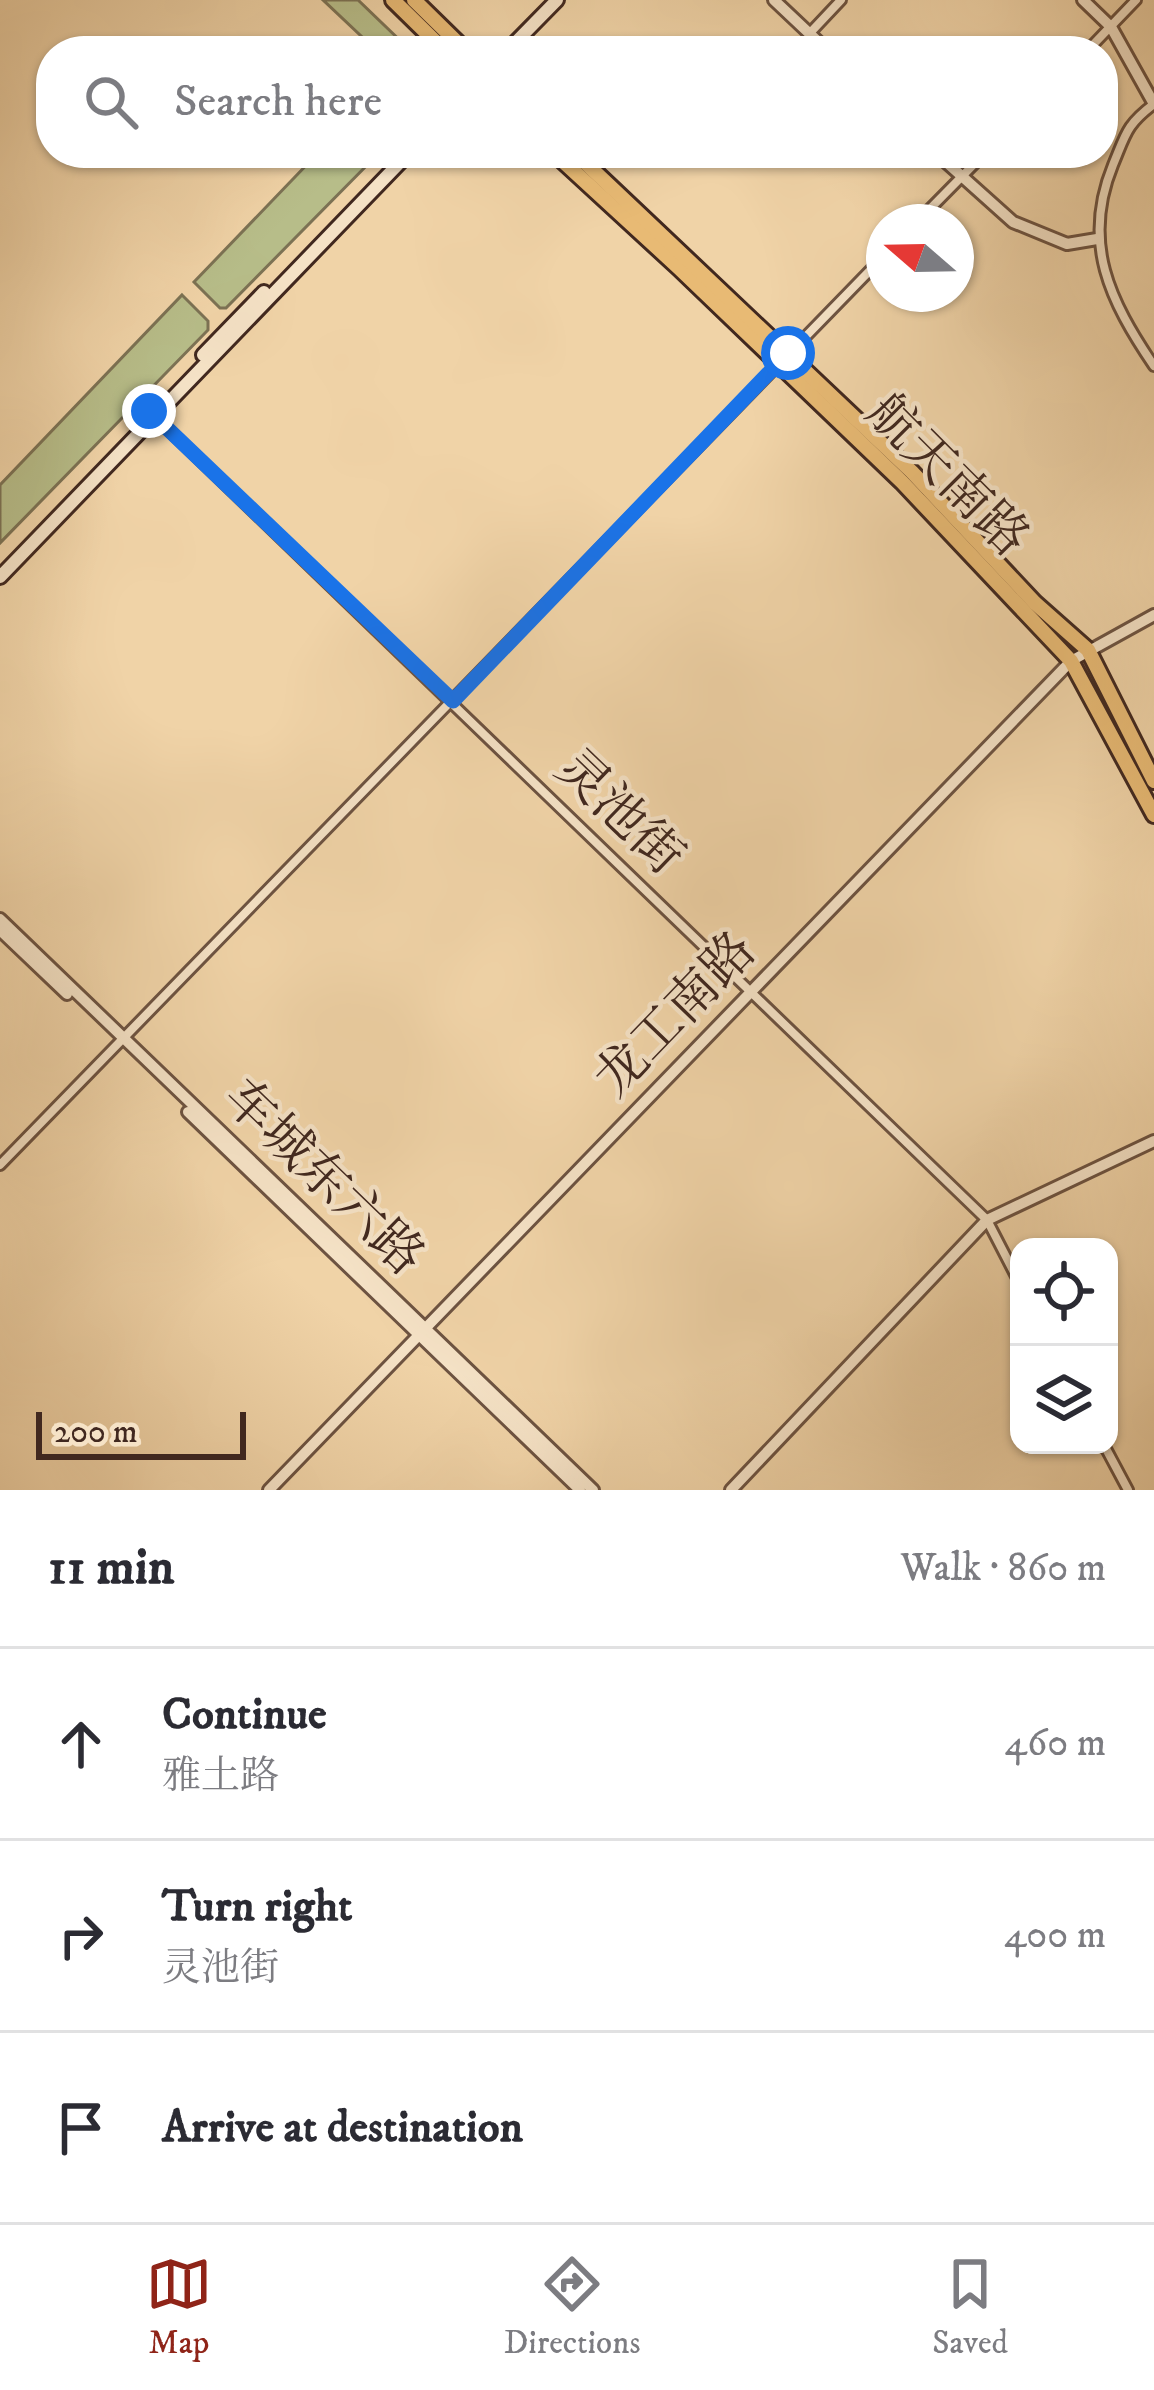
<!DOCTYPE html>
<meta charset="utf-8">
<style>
:root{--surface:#fff;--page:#f2f2f3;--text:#2b2b33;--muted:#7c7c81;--line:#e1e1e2;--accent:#8f2418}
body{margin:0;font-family:"IM FELL DW Pica","Noto Serif SC",serif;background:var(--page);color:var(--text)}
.controls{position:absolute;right:36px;bottom:36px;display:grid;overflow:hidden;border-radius:24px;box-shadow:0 3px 9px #0004}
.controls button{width:108px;height:108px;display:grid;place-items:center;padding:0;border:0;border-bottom:3px solid var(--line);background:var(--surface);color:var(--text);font:60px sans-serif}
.compass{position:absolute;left:866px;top:204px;width:108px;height:108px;border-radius:50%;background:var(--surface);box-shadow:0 3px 9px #0004;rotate:290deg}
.scale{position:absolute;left:36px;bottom:30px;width:210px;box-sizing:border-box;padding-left:12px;border:6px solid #41281f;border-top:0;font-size:33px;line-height:42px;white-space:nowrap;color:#41281f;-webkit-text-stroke:9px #f5e2c6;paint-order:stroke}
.stop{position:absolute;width:36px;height:36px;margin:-27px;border:9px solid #1a73e8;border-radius:50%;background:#fff}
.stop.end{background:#1a73e8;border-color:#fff;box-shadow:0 3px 12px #0008}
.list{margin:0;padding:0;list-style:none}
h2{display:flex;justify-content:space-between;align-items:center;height:156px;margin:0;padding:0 48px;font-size:51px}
h2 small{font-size:39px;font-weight:400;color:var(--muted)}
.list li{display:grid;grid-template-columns:78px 1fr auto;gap:36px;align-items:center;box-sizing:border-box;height:192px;padding:0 48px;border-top:3px solid var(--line)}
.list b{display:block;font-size:45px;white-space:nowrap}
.list p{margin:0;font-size:39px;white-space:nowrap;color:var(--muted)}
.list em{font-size:39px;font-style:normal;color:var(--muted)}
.icon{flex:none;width:66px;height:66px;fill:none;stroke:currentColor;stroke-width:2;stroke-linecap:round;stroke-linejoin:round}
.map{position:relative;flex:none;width:1154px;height:1490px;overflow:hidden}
.search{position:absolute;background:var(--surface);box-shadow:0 3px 9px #0004;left:36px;right:36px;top:36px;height:132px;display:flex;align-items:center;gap:30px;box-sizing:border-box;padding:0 42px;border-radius:48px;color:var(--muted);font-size:45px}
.sheet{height:732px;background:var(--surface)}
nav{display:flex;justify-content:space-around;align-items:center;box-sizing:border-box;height:168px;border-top:3px solid var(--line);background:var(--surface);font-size:33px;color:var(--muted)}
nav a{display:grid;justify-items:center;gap:6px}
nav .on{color:var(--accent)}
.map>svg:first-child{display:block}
.green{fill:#b7bd89;stroke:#7c7254;stroke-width:3}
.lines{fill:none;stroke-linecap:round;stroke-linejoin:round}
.minor-casing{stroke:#6d5341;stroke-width:14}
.tertiary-casing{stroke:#6d5341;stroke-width:16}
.secondary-casing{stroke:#41281f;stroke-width:18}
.primary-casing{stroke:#41281f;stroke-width:20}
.minor{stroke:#f5e2c6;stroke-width:8}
.tertiary{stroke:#f5e2c6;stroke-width:10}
.secondary{stroke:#f5e2c6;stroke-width:12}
.primary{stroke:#e8ba74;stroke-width:14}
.route{stroke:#1a73e8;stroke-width:15}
.labels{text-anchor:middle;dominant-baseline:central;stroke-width:9;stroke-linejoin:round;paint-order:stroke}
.street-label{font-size:51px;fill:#41281f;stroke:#f5e2c6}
</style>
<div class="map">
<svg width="1154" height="1490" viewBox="0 0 1154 1490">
<rect width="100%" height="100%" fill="#f0d3a7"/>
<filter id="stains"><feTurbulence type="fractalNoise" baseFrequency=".00167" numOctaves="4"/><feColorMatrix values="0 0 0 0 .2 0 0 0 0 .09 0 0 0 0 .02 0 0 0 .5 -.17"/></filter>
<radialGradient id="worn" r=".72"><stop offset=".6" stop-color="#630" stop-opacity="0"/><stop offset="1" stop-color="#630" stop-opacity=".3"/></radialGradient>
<g class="green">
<path d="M323 0H358L411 51H377Z"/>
<path d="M318 153H379L226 308H220L194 282Z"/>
<path d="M182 295 208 321V330L0 543V485Z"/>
</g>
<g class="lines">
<g class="minor-casing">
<g id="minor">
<path d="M809 34 841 0"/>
<path d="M1087 51 1136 0"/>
<path d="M1154 104C1126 125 1126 134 1113 165 1081 243 1110 301 1154 366"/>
<path d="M917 222 985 153"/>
<path d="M149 411 987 1220 1019 1282"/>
<path d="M0 1165 884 256"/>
<path d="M1104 1445 1128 1490"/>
</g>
</g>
<g class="tertiary-casing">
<g id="tertiary">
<path d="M774 0 828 51"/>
<path d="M1083 0 1111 27 1154 104"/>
<path d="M936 153 1013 222 1067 244 1097 239"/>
<path d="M0 919 593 1490"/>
<path d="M0 930 67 994"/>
<path d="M188 1112 580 1490"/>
<path d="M269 1490 1071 661 1154 615"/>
<path d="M731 1490 987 1220 1154 1141"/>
</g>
</g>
<g class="secondary-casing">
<g id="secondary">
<path d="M507 51 557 0"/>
<path d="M203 355 264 292"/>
<path d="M0 577 409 153"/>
</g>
</g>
<g class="primary-casing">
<g id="primary">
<path d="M393 0 445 51"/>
<path d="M414 0 466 51"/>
<path d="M554 153 679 268 902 482 1071 661 1154 815"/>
<path d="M575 153 912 472 1035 603 1088 650 1154 781"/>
</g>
</g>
<use href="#minor" class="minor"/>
<use href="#tertiary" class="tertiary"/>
<use href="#secondary" class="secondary"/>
<use href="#primary" class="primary"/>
</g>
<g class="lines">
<path class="route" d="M149 411 453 701 788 353"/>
</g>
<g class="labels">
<g class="street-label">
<text transform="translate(947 476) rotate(45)">航天南路</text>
<text transform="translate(619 813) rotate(44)">灵池街</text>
<text transform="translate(676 1015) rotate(-46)">龙工南路</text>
<text transform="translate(323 1178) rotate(44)">车城东六路</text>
</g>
</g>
<rect width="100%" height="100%" filter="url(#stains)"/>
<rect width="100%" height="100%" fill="url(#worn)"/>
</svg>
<div class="controls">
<button><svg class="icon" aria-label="locate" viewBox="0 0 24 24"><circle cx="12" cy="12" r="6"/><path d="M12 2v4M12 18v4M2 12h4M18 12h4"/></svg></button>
<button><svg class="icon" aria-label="layers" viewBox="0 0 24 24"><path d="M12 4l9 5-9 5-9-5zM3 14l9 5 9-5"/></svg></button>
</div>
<svg class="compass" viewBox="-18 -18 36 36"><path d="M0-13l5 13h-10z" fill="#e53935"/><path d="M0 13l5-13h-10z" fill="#7c7c81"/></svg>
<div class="scale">200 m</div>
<div class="stop" style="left:788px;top:353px"></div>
<div class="stop end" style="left:149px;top:411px"></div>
<div class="search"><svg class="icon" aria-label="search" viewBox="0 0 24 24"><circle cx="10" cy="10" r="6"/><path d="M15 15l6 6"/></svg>Search here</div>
</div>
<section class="sheet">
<h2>11 min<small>Walk · 860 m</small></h2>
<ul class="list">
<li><svg class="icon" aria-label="ahead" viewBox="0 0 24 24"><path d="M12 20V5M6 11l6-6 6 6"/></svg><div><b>Continue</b><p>雅土路</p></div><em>460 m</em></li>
<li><svg class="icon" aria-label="right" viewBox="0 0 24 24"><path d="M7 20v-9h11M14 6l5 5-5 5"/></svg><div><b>Turn right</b><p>灵池街</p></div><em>400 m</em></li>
<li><svg class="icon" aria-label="arrive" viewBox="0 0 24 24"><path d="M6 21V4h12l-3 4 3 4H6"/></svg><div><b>Arrive at destination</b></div></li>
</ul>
</section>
<nav>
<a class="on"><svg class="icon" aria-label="map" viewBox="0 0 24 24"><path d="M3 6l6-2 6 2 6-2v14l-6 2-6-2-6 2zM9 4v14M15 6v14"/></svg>Map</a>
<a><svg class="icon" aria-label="directions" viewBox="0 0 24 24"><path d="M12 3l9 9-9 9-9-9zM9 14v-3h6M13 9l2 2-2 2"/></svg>Directions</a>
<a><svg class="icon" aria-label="saved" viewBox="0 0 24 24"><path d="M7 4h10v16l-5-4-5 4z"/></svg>Saved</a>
</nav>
